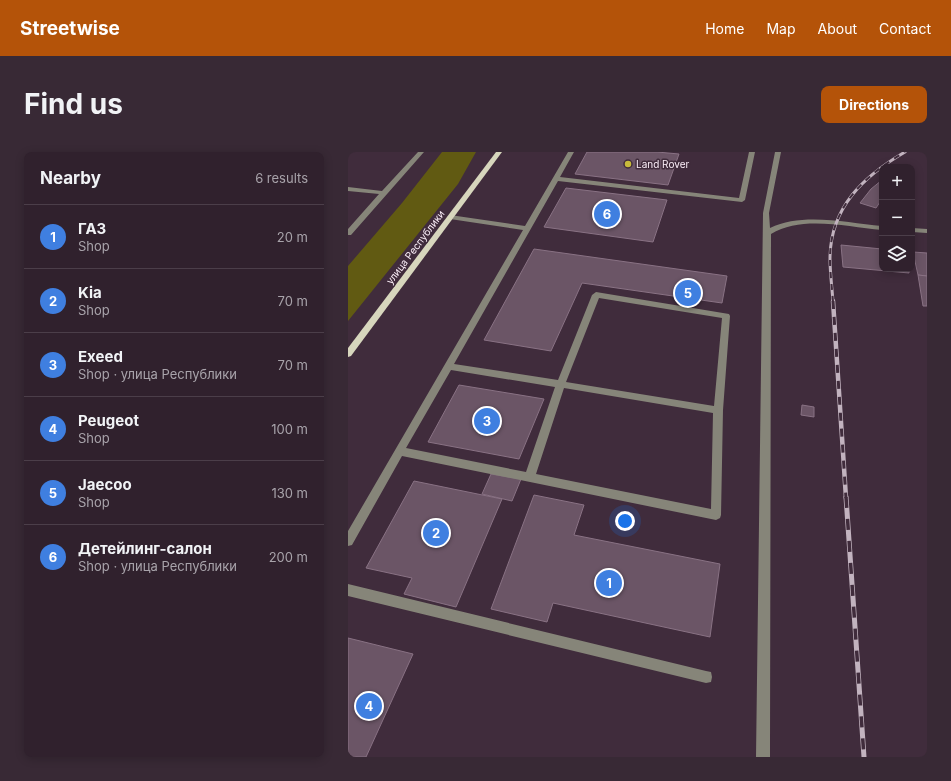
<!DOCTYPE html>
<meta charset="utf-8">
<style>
:root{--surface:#30212d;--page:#382935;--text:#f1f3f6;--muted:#a8a3aa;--line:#4b3e49;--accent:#b45309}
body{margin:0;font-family:Inter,sans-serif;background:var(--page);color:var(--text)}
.controls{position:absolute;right:12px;top:12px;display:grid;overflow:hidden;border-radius:8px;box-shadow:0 2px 10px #0003}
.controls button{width:36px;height:36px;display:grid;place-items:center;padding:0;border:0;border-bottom:1px solid var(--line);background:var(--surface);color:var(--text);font:20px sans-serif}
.you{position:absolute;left:277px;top:369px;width:14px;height:14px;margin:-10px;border:3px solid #fff;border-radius:50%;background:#1a73e8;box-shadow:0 0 0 6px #1a73e833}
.badge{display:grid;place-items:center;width:26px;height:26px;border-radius:50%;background:var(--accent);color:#fff;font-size:13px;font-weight:700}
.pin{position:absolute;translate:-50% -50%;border:2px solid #fff;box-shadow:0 1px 4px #0006}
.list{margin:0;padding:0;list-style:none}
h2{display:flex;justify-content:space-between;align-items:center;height:52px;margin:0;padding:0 16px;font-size:17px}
h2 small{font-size:13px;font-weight:400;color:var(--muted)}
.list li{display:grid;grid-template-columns:26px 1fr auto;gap:12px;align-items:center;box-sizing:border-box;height:64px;padding:0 16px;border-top:1px solid var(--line)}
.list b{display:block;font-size:15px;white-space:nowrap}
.list p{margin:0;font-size:13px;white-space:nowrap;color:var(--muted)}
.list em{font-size:13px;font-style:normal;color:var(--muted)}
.icon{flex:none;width:22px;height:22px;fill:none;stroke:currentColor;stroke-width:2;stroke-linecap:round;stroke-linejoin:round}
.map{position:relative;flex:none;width:579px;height:605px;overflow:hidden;border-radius:8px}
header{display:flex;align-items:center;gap:24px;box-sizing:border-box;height:56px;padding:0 20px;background:var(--accent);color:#fff}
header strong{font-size:19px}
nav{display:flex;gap:22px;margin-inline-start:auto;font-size:14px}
.intro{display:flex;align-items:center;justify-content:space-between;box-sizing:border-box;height:96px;padding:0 24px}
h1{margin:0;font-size:28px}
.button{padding:10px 18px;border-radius:8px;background:var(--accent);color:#fff;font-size:14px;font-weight:700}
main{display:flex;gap:24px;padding:0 24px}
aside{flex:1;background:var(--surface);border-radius:8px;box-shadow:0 2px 10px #0003}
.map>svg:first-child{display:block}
.green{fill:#615a12}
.building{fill:#6b5566;stroke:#897284}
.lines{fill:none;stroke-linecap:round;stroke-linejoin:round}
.minor{fill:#868579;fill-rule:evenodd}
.major{fill:#d7d6bd;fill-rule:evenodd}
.rail-far2-casing{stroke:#c2b3bf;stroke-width:3}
.rail-far1-casing{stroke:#c2b3bf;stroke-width:4.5}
.rail-casing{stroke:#c2b3bf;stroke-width:5}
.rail-far2{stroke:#402c3c;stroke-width:2;stroke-dasharray:6;stroke-linecap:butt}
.rail-far1{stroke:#402c3c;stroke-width:3;stroke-dasharray:8;stroke-linecap:butt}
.rail{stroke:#402c3c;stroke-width:3.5;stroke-dasharray:11;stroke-linecap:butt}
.poi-dot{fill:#c8bb3b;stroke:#402c3c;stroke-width:1.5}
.labels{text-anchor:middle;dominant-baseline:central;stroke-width:3;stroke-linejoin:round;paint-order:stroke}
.far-poi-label{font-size:10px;fill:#fbeef8;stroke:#402c3c;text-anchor:start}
.far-street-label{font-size:10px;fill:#fbeef8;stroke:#402c3c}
</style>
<header>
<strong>Streetwise</strong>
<nav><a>Home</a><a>Map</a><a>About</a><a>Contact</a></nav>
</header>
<div class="intro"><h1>Find us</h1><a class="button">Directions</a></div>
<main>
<aside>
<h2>Nearby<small>6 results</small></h2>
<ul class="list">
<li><span class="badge" style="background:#3f7fe0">1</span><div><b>ГАЗ</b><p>Shop</p></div><em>20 m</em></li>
<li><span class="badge" style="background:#3f7fe0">2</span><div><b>Kia</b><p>Shop</p></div><em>70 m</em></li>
<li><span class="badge" style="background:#3f7fe0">3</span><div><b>Exeed</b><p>Shop · улица Республики</p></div><em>70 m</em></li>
<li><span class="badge" style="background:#3f7fe0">4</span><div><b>Peugeot</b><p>Shop</p></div><em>100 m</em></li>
<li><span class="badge" style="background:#3f7fe0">5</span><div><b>Jaecoo</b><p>Shop</p></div><em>130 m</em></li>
<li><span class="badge" style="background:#3f7fe0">6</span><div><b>Детейлинг-салон</b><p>Shop · улица Республики</p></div><em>200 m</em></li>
</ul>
</aside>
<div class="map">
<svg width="579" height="605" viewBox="0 0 579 605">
<rect width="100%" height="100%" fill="#402c3c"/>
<path class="green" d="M94 0H128L110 32 0 169V114L54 51Z"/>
<g class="building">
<path d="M239 0H309L331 2 320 33 227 22Z"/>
<path d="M534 28V47L528 56 512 51 523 37Z"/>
<path d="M218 36 319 48 305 90 196 75Z"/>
<path d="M493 93 534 97V117H561V121L495 115Z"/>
<path d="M186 97 379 124 374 151 234 131 203 199 136 188Z"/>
<path d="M565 100 579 101V124L570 123Z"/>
<path d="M570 123 579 124V154H575Z"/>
<path d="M111 233 196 247 171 307 80 290Z"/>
<path d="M454 253 466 255V265L453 263Z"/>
<path d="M143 322 173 327 164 349 134 342Z"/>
<path d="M66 329 154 347 108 455 56 442 64 426 18 416Z"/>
<path d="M186 343 236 353 226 383 372 412 362 485 205 451 199 470 143 457Z"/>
<path d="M0 486 65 502 18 605H0Z"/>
</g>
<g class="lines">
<g class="minor">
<path d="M70 0H76L3 83H0V77L31 42 0 39V35L34 39Z"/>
<path d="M220 0H226L212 25 391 46 401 0H407L397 48 394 50 210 29 106 212 210 228 244 143 248 140 381 162 382 164 375 258 373 363 372 366 368 368 54 304 4 393 0 394V379L175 78 102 67 99 65 102 63 177 74ZM251 146 374 166 366 254 218 230ZM103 218 207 235 178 320 58 296ZM216 236 365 261 363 357 188 322Z"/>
<path d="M427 0H433L421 61 422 76C455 60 499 71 534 74V78C499 75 454 63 423 82L422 605H408L415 61Z"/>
<path d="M564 76 579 77V81L564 80Z"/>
<path d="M0 432 358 519 363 520 364 525 363 530 358 531 0 444Z"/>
</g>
<path class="major" d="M148 0H154L3 204 0 205V196Z"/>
<g class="rail-far2-casing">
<path id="rail-far2" d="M485 150C484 135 482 121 482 107 482 55 516 24 557 0"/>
</g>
<g class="rail-far1-casing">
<path id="rail-far1" d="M485 149 498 346"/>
</g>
<g class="rail-casing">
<path id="rail" d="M498 345 516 605"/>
</g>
<use href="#rail-far2" class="rail-far2"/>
<use href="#rail-far1" class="rail-far1"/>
<use href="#rail" class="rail"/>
</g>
<circle class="poi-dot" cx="280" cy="12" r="4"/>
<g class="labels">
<g class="far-poi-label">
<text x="288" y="12">Land Rover</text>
</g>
<g class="far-street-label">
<text transform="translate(67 95) rotate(-53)">улица Республики</text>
</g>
</g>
</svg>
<div class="controls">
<button>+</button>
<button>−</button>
<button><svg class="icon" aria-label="layers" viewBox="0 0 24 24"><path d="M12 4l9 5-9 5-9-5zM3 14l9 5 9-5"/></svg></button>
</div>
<div class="you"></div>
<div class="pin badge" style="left:261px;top:431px;background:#3f7fe0">1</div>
<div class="pin badge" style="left:88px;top:381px;background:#3f7fe0">2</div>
<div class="pin badge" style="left:139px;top:269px;background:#3f7fe0">3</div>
<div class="pin badge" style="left:21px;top:554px;background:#3f7fe0">4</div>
<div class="pin badge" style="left:340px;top:141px;background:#3f7fe0">5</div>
<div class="pin badge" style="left:259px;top:62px;background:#3f7fe0">6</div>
</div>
</main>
